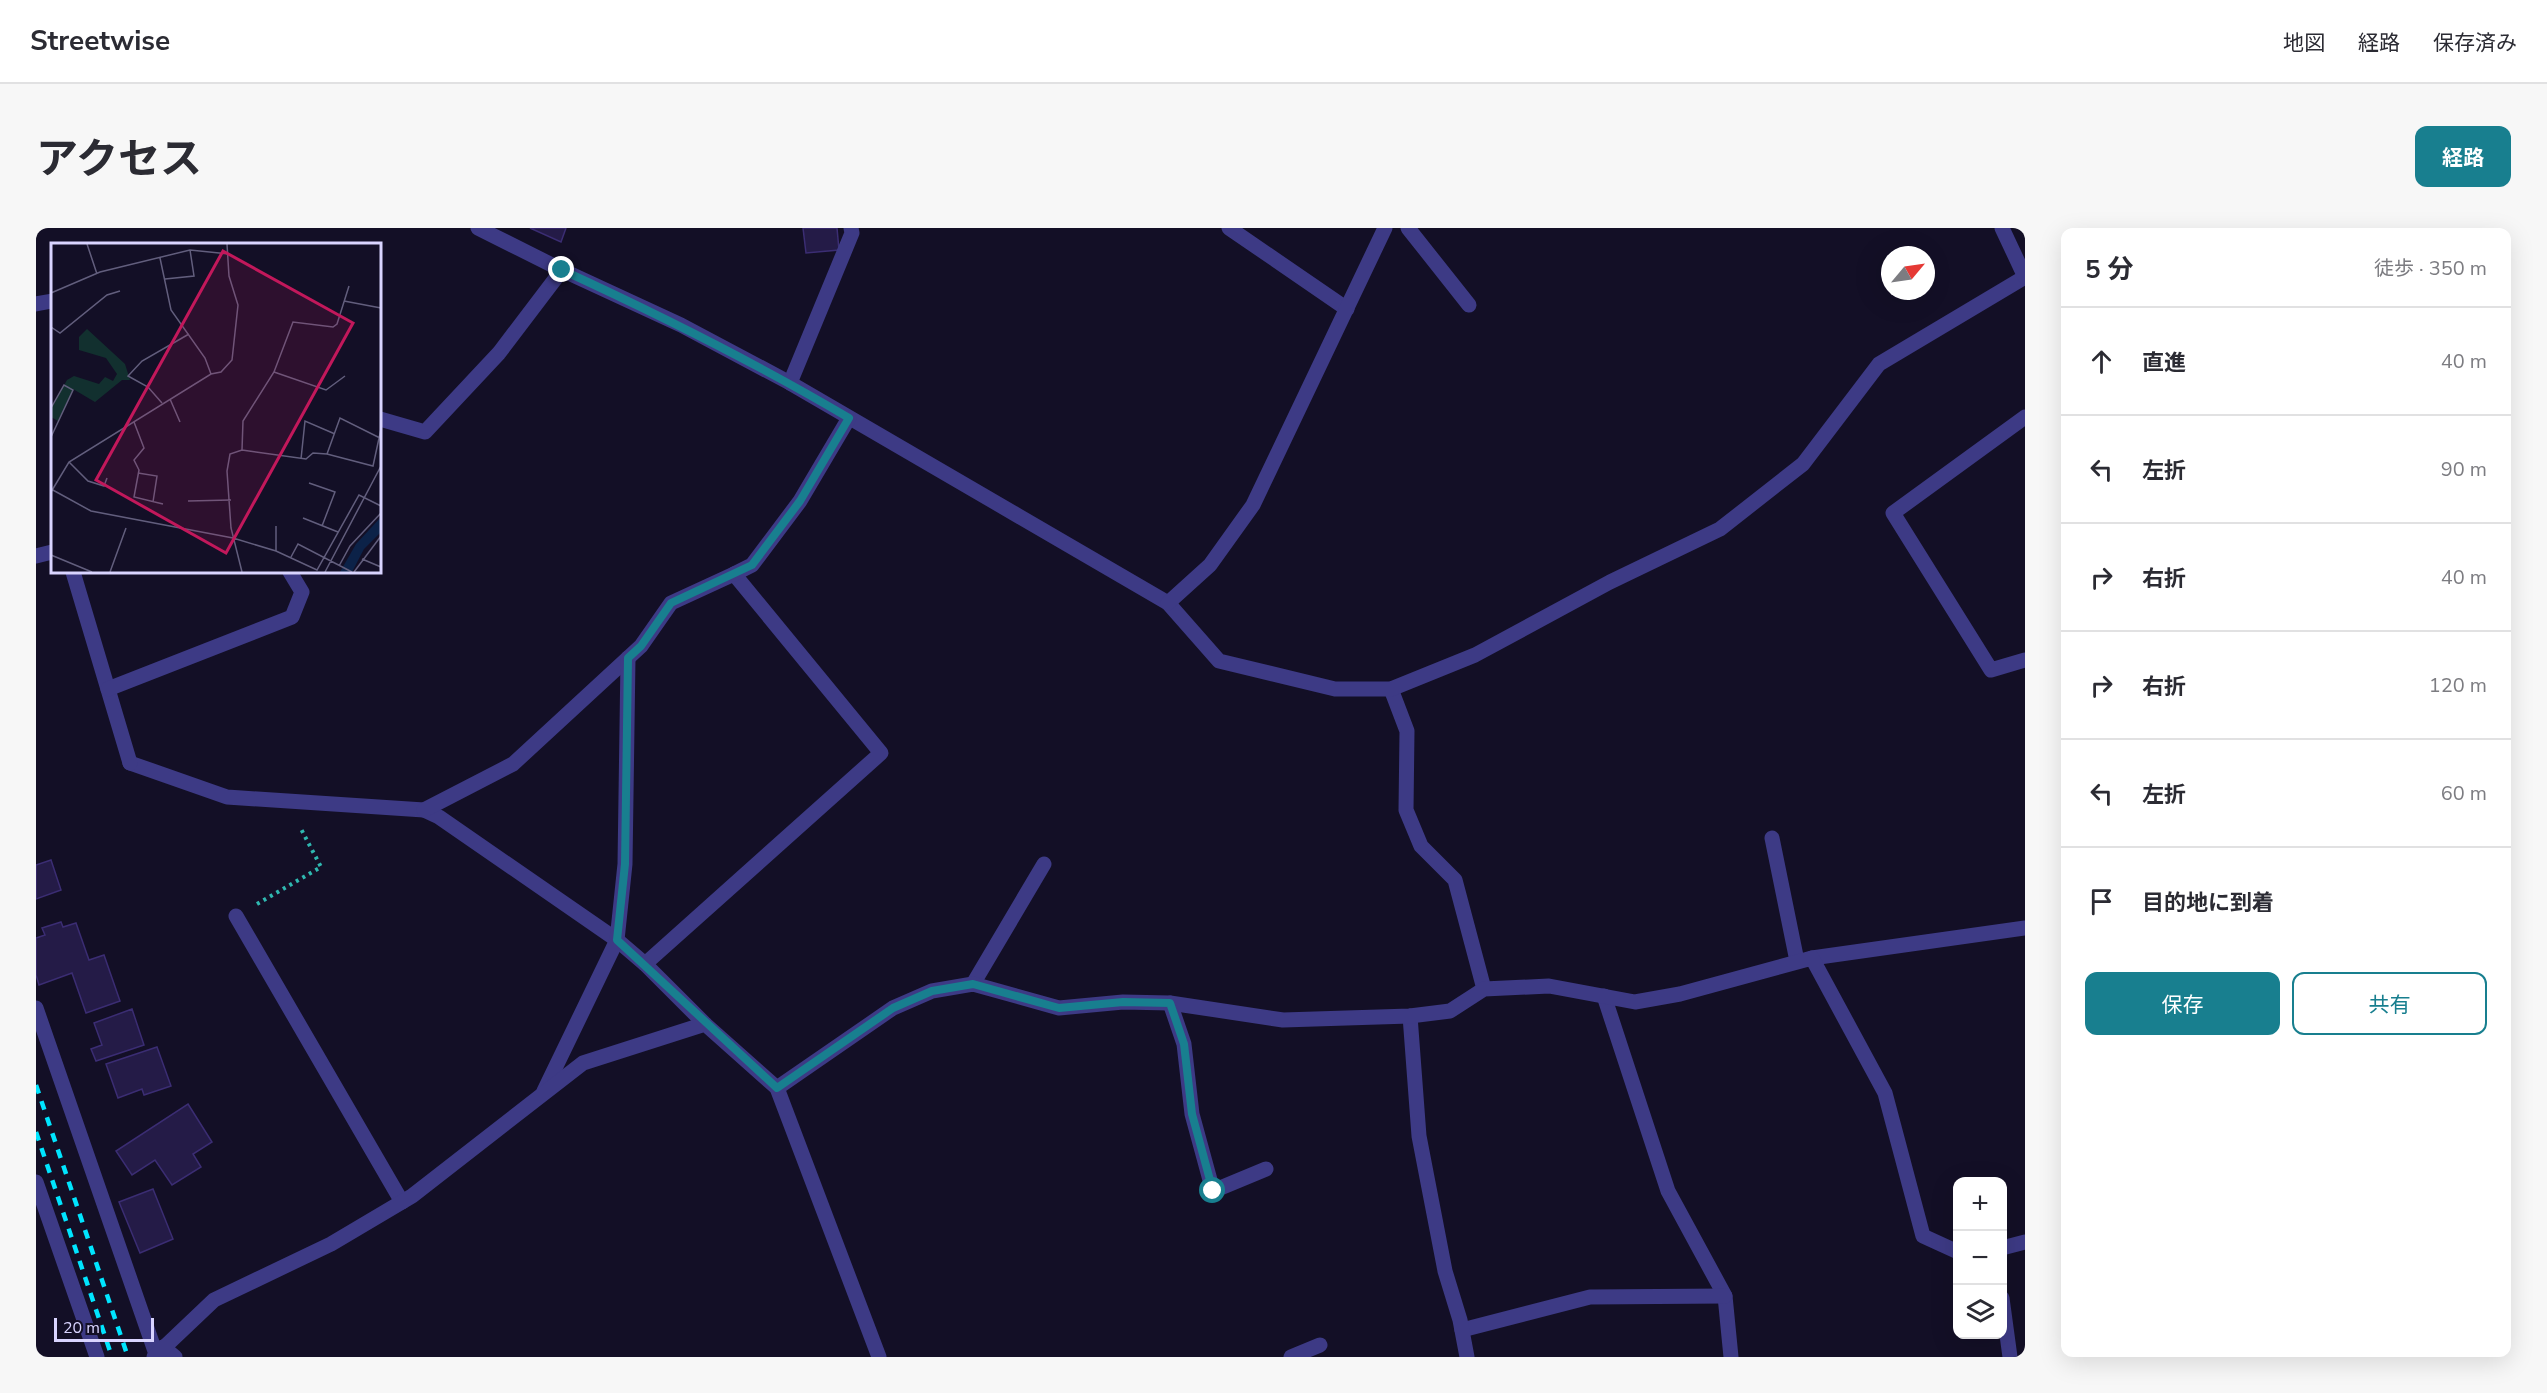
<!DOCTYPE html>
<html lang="ja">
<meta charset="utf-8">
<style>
:root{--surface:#fff;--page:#f7f7f7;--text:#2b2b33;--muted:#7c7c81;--line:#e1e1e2;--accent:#187f8f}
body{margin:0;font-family:"Nunito Sans","Noto Sans JP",sans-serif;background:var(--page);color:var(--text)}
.controls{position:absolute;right:18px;bottom:18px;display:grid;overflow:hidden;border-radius:12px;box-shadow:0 6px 24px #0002}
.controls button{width:54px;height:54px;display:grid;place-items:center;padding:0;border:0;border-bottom:2px solid var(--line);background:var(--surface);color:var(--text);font:30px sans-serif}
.compass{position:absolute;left:1845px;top:18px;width:54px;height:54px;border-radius:50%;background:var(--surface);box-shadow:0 6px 24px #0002;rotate:61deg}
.scale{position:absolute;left:18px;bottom:15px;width:100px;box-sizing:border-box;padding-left:6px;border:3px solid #d9d4ff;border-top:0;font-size:16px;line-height:21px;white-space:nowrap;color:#d9d4ff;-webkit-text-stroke:4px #130f26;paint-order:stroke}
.stop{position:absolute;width:18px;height:18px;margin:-14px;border:4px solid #187f8f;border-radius:50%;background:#fff}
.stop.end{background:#187f8f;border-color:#fff;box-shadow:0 2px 6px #0008}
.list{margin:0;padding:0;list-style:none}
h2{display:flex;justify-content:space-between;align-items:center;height:78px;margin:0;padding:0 24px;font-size:26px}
h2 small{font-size:20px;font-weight:400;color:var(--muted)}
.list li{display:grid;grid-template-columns:39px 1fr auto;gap:18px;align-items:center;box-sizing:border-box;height:108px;padding:0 24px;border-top:2px solid var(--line)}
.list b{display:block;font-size:22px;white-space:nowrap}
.list em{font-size:20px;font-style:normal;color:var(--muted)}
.actions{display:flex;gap:12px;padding:18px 24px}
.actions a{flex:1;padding:14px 0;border:2px solid var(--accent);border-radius:12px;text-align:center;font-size:21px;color:var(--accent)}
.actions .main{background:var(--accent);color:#fff}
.icon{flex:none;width:33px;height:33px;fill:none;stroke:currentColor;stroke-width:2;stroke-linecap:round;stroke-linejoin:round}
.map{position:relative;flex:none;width:1989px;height:1129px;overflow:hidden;border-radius:12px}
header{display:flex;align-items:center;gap:36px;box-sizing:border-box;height:84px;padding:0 30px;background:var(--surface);border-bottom:2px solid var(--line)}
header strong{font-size:28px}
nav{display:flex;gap:33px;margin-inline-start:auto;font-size:21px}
.intro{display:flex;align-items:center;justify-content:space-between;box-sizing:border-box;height:144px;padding:0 36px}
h1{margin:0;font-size:42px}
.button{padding:15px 27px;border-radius:12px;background:var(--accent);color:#fff;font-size:21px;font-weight:700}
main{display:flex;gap:36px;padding:0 36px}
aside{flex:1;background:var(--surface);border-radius:12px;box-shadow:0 6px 24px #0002}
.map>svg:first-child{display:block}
.building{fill:#241b47;stroke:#3b2d73;stroke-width:1.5}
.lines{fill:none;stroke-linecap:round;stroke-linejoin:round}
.path{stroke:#2fb8b0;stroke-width:4;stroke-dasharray:3 4.5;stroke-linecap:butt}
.lane{stroke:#3d3a85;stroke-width:15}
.street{stroke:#3d3a85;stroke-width:15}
.rail{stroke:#00e5ff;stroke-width:4.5;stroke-dasharray:9 8;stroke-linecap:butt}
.route{stroke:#187f8f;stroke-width:8}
.inset-road{fill:none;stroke:#625e7d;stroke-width:1.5}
.view{fill:#c2185b;fill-opacity:0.15;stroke:#c2185b;stroke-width:3}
.inset-edge{fill:none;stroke:#d9d4ff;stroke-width:3}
</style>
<header>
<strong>Streetwise</strong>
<nav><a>地図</a><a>経路</a><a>保存済み</a></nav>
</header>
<div class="intro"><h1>アクセス</h1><a class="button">経路</a></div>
<main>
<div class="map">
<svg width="1989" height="1129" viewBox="0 0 1989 1129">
<rect width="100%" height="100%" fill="#130f26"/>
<g class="building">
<path d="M494 0H530L525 14Z"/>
<path d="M767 0H801L803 22 770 25Z"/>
<path d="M15 632 25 662 0 671V637Z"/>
<path d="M25 694 27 699 40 695 53 732 68 727 84 773 50 785 36 745 3 757 0 747V710L9 707 6 700Z"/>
<path d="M96 781 108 817 60 833 55 821 66 817 58 795Z"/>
<path d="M121 819 135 858 108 867 106 861 82 870 70 836Z"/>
<path d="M152 876 176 914 157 926 165 939 136 957 119 932 96 947 80 923Z"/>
<path d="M117 961 137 1011 104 1025 83 974Z"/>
</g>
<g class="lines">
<path class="path" d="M221 676 285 639 264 599"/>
<g class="lane">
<path d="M1372 0 1433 77"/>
<path d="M1989 189 1857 285 1955 442 1989 432"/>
<path d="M0 328 16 324"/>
<path d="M1355 461 1371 503 1370 582 1385 618 1419 652 1448 761"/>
<path d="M94 535 191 569 388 582 403 589 581 712 609 736 669 796"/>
<path d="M388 582 477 536 605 418 635 375 698 346 845 525 609 736"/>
<path d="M1776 730 1989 700"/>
<path d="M937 756 1008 636"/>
<path d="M1568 768 1632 963 1689 1068 1695 1129"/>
<path d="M1134 775 1148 816 1156 886 1177 963 1230 941"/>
<path d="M508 863 581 712 589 636 592 430"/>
<path d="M0 954 61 1129"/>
<path d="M1966 1070 1974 1129"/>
<path d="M1426 1102 1554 1069 1689 1068"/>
<path d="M127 1119 139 1129"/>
<path d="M1255 1129 1284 1117"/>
</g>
<g class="street">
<path d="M442 0 526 42 645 97 754 155 1132 375 1183 433 1299 461H1355L1439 427 1574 354 1684 301 1767 236 1843 136 1989 49"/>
<path d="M1193 0 1311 81"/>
<path d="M1966 0 1989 49"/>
<path d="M0 76 16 73"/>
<path d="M754 155 816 5 815 0"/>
<path d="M344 191 389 204 463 125 526 42"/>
<path d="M37 344 94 535"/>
<path d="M698 346 716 337 764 273 813 190"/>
<path d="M1132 375 1174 337 1217 277 1349 0"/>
<path d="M72 461 256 389 266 364 254 344"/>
<path d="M1736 610 1761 733"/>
<path d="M200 688 366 974"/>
<path d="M0 780 121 1129"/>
<path d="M1374 788 1383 908 1409 1043 1424 1092 1431 1129"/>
<path d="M741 860 857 780 896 763 937 756 1023 780 1087 774 1134 775 1247 792 1374 788 1414 783 1448 761 1513 758 1599 774 1644 766 1776 730 1849 865 1887 1008 1922 1024"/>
<path d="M1966 1020 1989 1014"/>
<path d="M118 1129 178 1072 295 1016 376 968 547 835 669 796 741 860 843 1129"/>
</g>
<g class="rail">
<path d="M0 857 92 1129"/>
<path d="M0 904 76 1129"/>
</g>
</g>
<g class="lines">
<path class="route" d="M526 42C624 87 720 135 813 190L764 273 716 337 635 375 605 418 592 430 589 636 581 712 741 860 857 780 896 763 937 756 1023 780 1087 774 1134 775 1148 816 1156 886 1177 963"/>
</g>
<g transform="translate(15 15)">
<rect width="330" height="330" fill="#130f26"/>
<path d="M36 86 74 121 79 137H71L44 159 22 146 7 178 0 174V166L16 137 23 133 48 141 54 134 62 138 66 131 55 115 28 107V94Z" fill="#12302f"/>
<path d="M330 274V289L313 306 301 329H289L305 301Z" fill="#0c2248"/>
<path class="inset-road" d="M36 1 46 31M109 15 120 67 154 115 160 131M114 36 143 33 139 7M0 50 49 29 139 7 178 11M293 58 330 65M0 84 9 90 56 52 69 48M223 129 275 147 294 133M119 156 129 179M111 160 97 144 77 133 91 118 138 91M0 165 13 142 22 147 0 194M83 179 93 205 83 217 88 227 83 254 112 261M191 207 192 178 223 129 242 79 282 84 286 81 298 43M276 211 289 175 329 195M250 216 254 178 284 191M18 219 37 238 53 243 56 235M87 230 106 233 102 259M258 240 284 249 271 283M0 246 40 268 182 295 225 308 266 327 308 252 330 263M0 249 18 219 160 131 170 129 181 117 187 62 178 33 176 1M137 258 180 257M252 275 287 289M225 283V308M0 312 41 329M240 314 247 301 301 329M311 316 330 324M288 323 299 303 330 270M59 329 75 285M191 329 180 285 176 228 179 211 191 207 255 216 262 210 276 211 322 223 330 186M274 329 330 223M303 329 330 293"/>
<path class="view" d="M172 8 302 80 175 310 45 237Z"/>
<rect width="330" height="330" class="inset-edge"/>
</g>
</svg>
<div class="controls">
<button>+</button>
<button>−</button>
<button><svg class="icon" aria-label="layers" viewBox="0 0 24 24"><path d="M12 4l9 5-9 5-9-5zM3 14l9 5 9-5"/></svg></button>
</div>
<svg class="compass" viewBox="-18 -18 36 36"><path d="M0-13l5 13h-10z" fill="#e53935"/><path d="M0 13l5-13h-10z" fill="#7c7c81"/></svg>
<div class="scale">20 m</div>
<div class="stop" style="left:1177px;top:963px"></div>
<div class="stop end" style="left:526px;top:42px"></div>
</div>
<aside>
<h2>5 分<small>徒歩 · 350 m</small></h2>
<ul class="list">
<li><svg class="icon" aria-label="ahead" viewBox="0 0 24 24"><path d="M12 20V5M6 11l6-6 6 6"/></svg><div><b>直進</b></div><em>40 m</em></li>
<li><svg class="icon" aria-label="left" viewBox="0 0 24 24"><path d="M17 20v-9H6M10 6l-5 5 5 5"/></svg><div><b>左折</b></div><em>90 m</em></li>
<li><svg class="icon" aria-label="right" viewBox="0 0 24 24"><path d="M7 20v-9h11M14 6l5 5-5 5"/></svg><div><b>右折</b></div><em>40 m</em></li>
<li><svg class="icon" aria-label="right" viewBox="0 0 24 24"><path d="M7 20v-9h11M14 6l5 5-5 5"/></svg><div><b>右折</b></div><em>120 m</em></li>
<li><svg class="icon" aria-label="left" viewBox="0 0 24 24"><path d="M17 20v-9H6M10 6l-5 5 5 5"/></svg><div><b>左折</b></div><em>60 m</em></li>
<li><svg class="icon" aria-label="arrive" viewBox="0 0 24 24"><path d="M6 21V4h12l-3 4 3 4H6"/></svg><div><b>目的地に到着</b></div></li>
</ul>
<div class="actions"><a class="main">保存</a><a>共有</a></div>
</aside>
</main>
